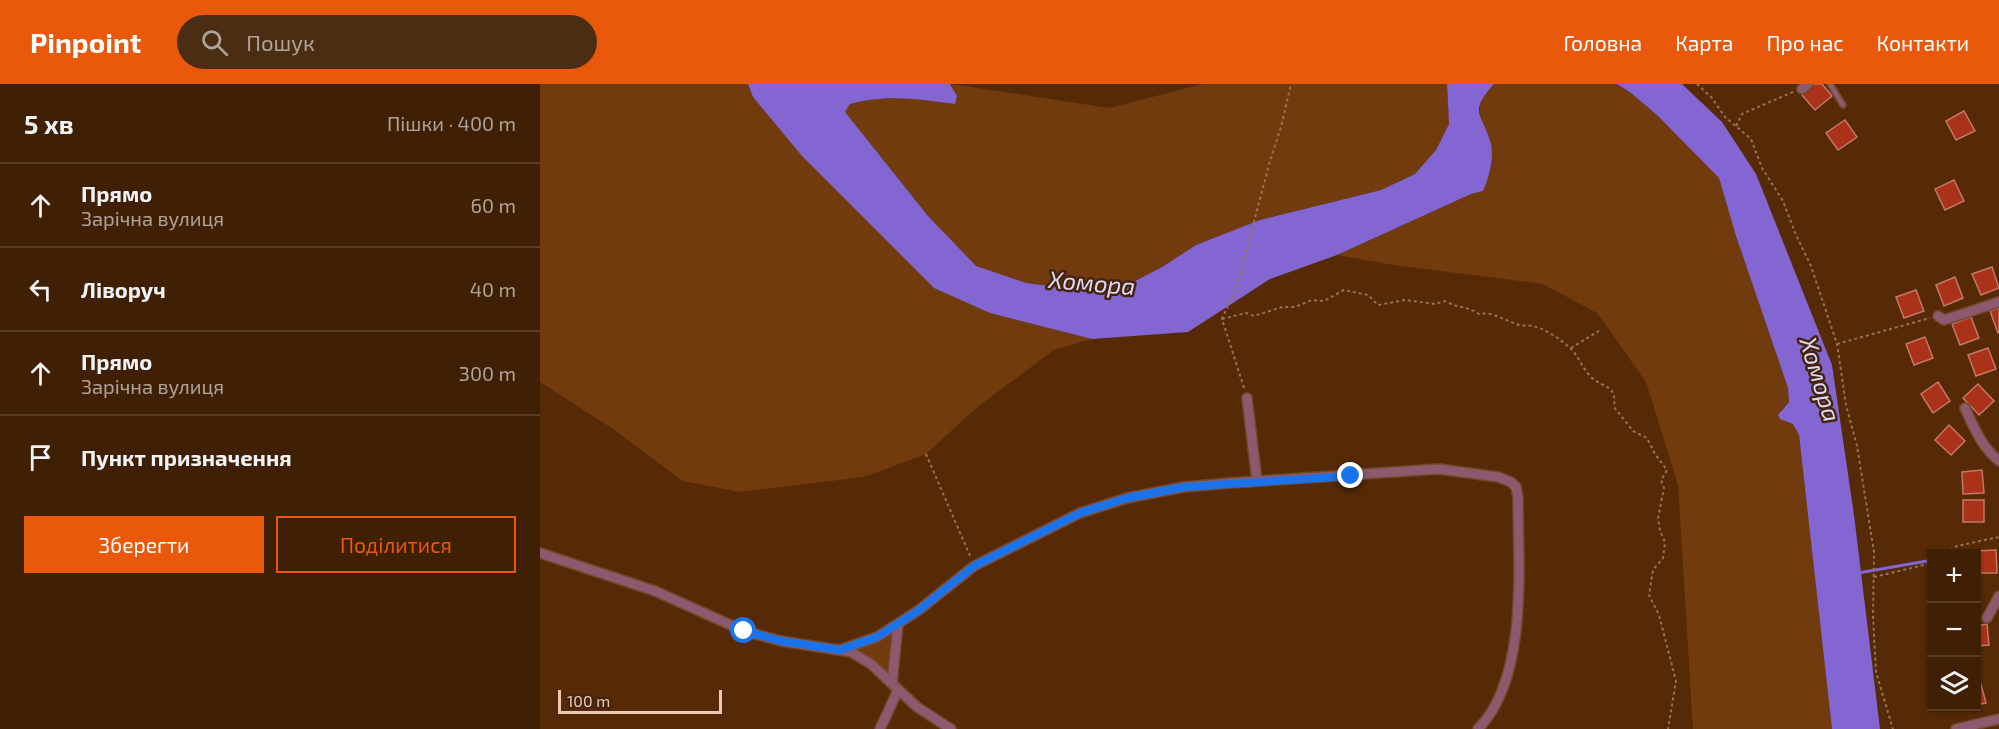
<!DOCTYPE html>
<html lang="uk">
<meta charset="utf-8">
<style>
:root{--surface:#402004;--page:#4b2d13;--text:#f1f3f6;--muted:#aea39a;--line:#593e26;--accent:#ea580c}
body{margin:0;font-family:"Exo 2",sans-serif;background:var(--page);color:var(--text)}
.controls{position:absolute;right:18px;bottom:18px;display:grid;overflow:hidden;border-radius:0px;box-shadow:0 2px 4px #0004}
.controls button{width:54px;height:54px;display:grid;place-items:center;padding:0;border:0;border-bottom:2px solid var(--line);background:var(--surface);color:var(--text);font:30px sans-serif}
.scale{position:absolute;left:18px;bottom:15px;width:164px;box-sizing:border-box;padding-left:6px;border:3px solid #ecc9b3;border-top:0;font-size:16px;line-height:21px;white-space:nowrap;color:#ecc9b3;-webkit-text-stroke:4px #44240d;paint-order:stroke}
.stop{position:absolute;width:18px;height:18px;margin:-14px;border:4px solid #1a73e8;border-radius:50%;background:#fff}
.stop.end{background:#1a73e8;border-color:#fff;box-shadow:0 2px 6px #0008}
.list{margin:0;padding:0;list-style:none}
h2{display:flex;justify-content:space-between;align-items:center;height:78px;margin:0;padding:0 24px;font-size:26px}
h2 small{font-size:20px;font-weight:400;color:var(--muted)}
.list li{display:grid;grid-template-columns:39px 1fr auto;gap:18px;align-items:center;box-sizing:border-box;height:84px;padding:0 24px;border-top:2px solid var(--line)}
.list b{display:block;font-size:22px;white-space:nowrap}
.list p{margin:0;font-size:20px;white-space:nowrap;color:var(--muted)}
.list em{font-size:20px;font-style:normal;color:var(--muted)}
.actions{display:flex;gap:12px;padding:18px 24px}
.actions a{flex:1;padding:14px 0;border:2px solid var(--accent);border-radius:0px;text-align:center;font-size:21px;color:var(--accent)}
.actions .main{background:var(--accent);color:#fff}
.icon{flex:none;width:33px;height:33px;fill:none;stroke:currentColor;stroke-width:2;stroke-linecap:round;stroke-linejoin:round}
.map{position:relative;flex:none;width:1459px;height:645px;overflow:hidden}
header{display:flex;align-items:center;gap:36px;box-sizing:border-box;height:84px;padding:0 30px;background:var(--accent);color:#fff}
header strong{font-size:28px}
nav{display:flex;gap:33px;margin-inline-start:auto;font-size:21px}
.search{width:420px;height:54px;background:var(--page);display:flex;align-items:center;gap:15px;box-sizing:border-box;padding:0 21px;border-radius:33px;color:var(--muted);font-size:22px}
main{display:flex}
aside{flex:1;background:var(--surface)}
.map>svg:first-child{display:block}
.green{fill:#723b0e}
.water{fill:#8366d1}
.lines{fill:none;stroke-linecap:round;stroke-linejoin:round}
.stream{stroke:#8366d1;stroke-width:3}
.building{fill:#a93219;stroke:#c47867;stroke-width:1.5}
.service-casing{stroke:#714725;stroke-width:8}
.minor-casing{stroke:#714725;stroke-width:12}
.path{stroke:#997153;stroke-width:2;stroke-dasharray:3 3;stroke-linecap:butt}
.service{stroke:#8c5a6e;stroke-width:4.5}
.minor{stroke:#8c5a6e;stroke-width:9}
.route{stroke:#1a73e8;stroke-width:8}
.labels{text-anchor:middle;dominant-baseline:central;stroke-width:5;stroke-linejoin:round;paint-order:stroke}
.water-label{font-size:24px;font-style:italic;fill:#ded9f5;stroke:#44240d}
</style>
<header>
<strong>Pinpoint</strong>
<div class="search"><svg class="icon" aria-label="search" viewBox="0 0 24 24"><circle cx="10" cy="10" r="6"/><path d="M15 15l6 6"/></svg>Пошук</div>
<nav><a>Головна</a><a>Карта</a><a>Про нас</a><a>Контакти</a></nav>
</header>
<main>
<aside>
<h2>5 хв<small>Пішки · 400 m</small></h2>
<ul class="list">
<li><svg class="icon" aria-label="ahead" viewBox="0 0 24 24"><path d="M12 20V5M6 11l6-6 6 6"/></svg><div><b>Прямо</b><p>Зарічна вулиця</p></div><em>60 m</em></li>
<li><svg class="icon" aria-label="left" viewBox="0 0 24 24"><path d="M17 20v-9H6M10 6l-5 5 5 5"/></svg><div><b>Ліворуч</b></div><em>40 m</em></li>
<li><svg class="icon" aria-label="ahead" viewBox="0 0 24 24"><path d="M12 20V5M6 11l6-6 6 6"/></svg><div><b>Прямо</b><p>Зарічна вулиця</p></div><em>300 m</em></li>
<li><svg class="icon" aria-label="arrive" viewBox="0 0 24 24"><path d="M6 21V4h12l-3 4 3 4H6"/></svg><div><b>Пункт призначення</b></div></li>
</ul>
<div class="actions"><a class="main">Зберегти</a><a>Поділитися</a></div>
</aside>
<div class="map">
<svg width="1459" height="645" viewBox="0 0 1459 645">
<rect width="100%" height="100%" fill="#562a06"/>
<g class="green">
<path d="M0 0H208L213 13 450 229 552 255 514 266 436 324 386 370 324 393 200 408 143 397 73 345 0 298Z"/>
<path d="M411 0 569 24 663 0H907L909 40 896 66 875 90 841 106 720 136 656 161 622 183 580 205 557 208 486 199 436 183 388 132 305 28 310 20C349 10 376 15 415 20L417 12Z"/>
<path d="M954 0H1077L1091 9 1117 31 1179 94 1196 152 1248 304 1249 318 1242 325 1247 338 1253 340 1259 351 1292 645H1153L1138 401 1106 298 1057 229 1003 200 860 182 797 171 931 110 943 107 951 63 939 32 941 16Z"/>
<path d="M358 540 352 600 331 580 300 566Z"/>
</g>
<g class="water">
<path d="M208 0H410L417 12 415 20C376 15 349 10 310 20L305 28 388 132 436 182 486 199 557 208 580 205 622 183 656 161 720 136 841 106 875 90 896 66 909 40 907 0H954C927 30 943 29 951 60 954 76 949 93 943 107L931 110 797 171 730 195 648 248 552 255 450 229 394 204 262 72 213 13Z"/>
<path d="M1077 0H1142L1182 38 1216 90 1292 281 1314 431 1340 645H1292L1259 351 1253 340 1240 335 1238 331 1249 318 1248 304 1196 152 1179 94 1117 31 1091 9Z"/>
</g>
<g class="lines">
<path class="stream" d="M1318 489 1387 477"/>
</g>
<g class="building">
<path d="M1274 0H1282L1292 12 1275 26 1262 11Z"/>
<path d="M1424 27 1435 47 1416 56 1406 37Z"/>
<path d="M1305 36 1317 53 1298 66 1286 49Z"/>
<path d="M1414 96 1424 117 1405 126 1395 105Z"/>
<path d="M1452 183 1459 204 1441 211 1432 190Z"/>
<path d="M1415 193 1423 214 1404 222 1396 201Z"/>
<path d="M1376 206 1384 227 1364 234 1356 213Z"/>
<path d="M1459 224V248L1458 249 1450 227Z"/>
<path d="M1431 233 1439 254 1420 261 1412 240Z"/>
<path d="M1385 253 1393 274 1374 281 1366 260Z"/>
<path d="M1448 264 1456 285 1436 292 1428 271Z"/>
<path d="M1398 298 1410 317 1393 329 1381 310Z"/>
<path d="M1438 300 1454 317 1439 331 1423 314Z"/>
<path d="M1409 341 1425 357 1411 371 1395 356Z"/>
<path d="M1442 386 1444 409 1423 410 1422 388Z"/>
<rect x="1423" y="416" width="21" height="22"/>
<path d="M1456 466 1457 489H1436L1435 467Z"/>
<path d="M1447 540 1449 561 1436 562V542Z"/>
<path d="M1440 597 1446 619 1436 621V598Z"/>
</g>
<g class="lines">
<g class="service-casing">
<path id="service" d="M1290 0 1303 21"/>
</g>
<g class="minor-casing">
<g id="minor">
<path d="M1262 5 1268 0"/>
<path d="M1398 232 1404 236 1459 218"/>
<path d="M707 314 717 397"/>
<path d="M1425 324C1434 344 1442 363 1459 377"/>
<path d="M0 469 115 507 204 547 241 557 311 568 331 580 377 623 411 645"/>
<path d="M1447 534 1459 512"/>
<path d="M300 566 337 553 379 526 434 482 540 429 587 414 644 403 689 399 899 385 958 393 971 398 976 403 978 414C978 481 989 593 938 645"/>
<path d="M352 600 358 540"/>
<path d="M340 645 358 606"/>
<path d="M1416 645 1459 635"/>
</g>
</g>
<g class="path">
<path d="M1157 0 1172 14 1185 33 1211 55 1222 84 1243 117 1256 151 1271 182 1297 260 1306 321 1317 362 1334 468 1333 533 1336 588 1353 645"/>
<path d="M1196 42 1202 30 1253 8"/>
<path d="M682 235 706 229 714 232 742 223H755L772 216 784 217 804 206 828 211 838 221 865 216 895 220 905 217C917 224 927 222 939 230 953 227 965 237 979 241 983 242 988 241 993 242 1005 245 1019 254 1029 263 1037 269 1042 284 1051 293 1064 305 1077 300 1074 323L1093 347 1107 354 1115 370 1127 386 1121 396 1124 404 1118 434 1120 447 1125 458 1123 474 1113 486 1109 511 1119 531 1136 597 1128 645"/>
<path d="M1297 260 1390 234"/>
<path d="M1031 264 1062 245"/>
<path d="M704 304 682 235 697 202 730 77 741 43 751 0"/>
<path d="M386 370 431 474"/>
<path d="M1405 470 1417 462 1459 453"/>
<path d="M1334 493 1388 480 1392 477"/>
</g>
<use href="#service" class="service"/>
<use href="#minor" class="minor"/>
</g>
<g class="lines">
<path class="route" d="M204 547 241 557 300 566 337 553 379 526 434 482 540 429 587 414 644 403 811 392"/>
</g>
<g class="labels">
<g class="water-label">
<text transform="translate(552 198) rotate(5)">Хомора</text>
<text transform="translate(1281 295) rotate(73)">Хомора</text>
</g>
</g>
</svg>
<div class="controls">
<button>+</button>
<button>−</button>
<button><svg class="icon" aria-label="layers" viewBox="0 0 24 24"><path d="M12 4l9 5-9 5-9-5zM3 14l9 5 9-5"/></svg></button>
</div>
<div class="scale">100 m</div>
<div class="stop" style="left:204px;top:547px"></div>
<div class="stop end" style="left:811px;top:392px"></div>
</div>
</main>
